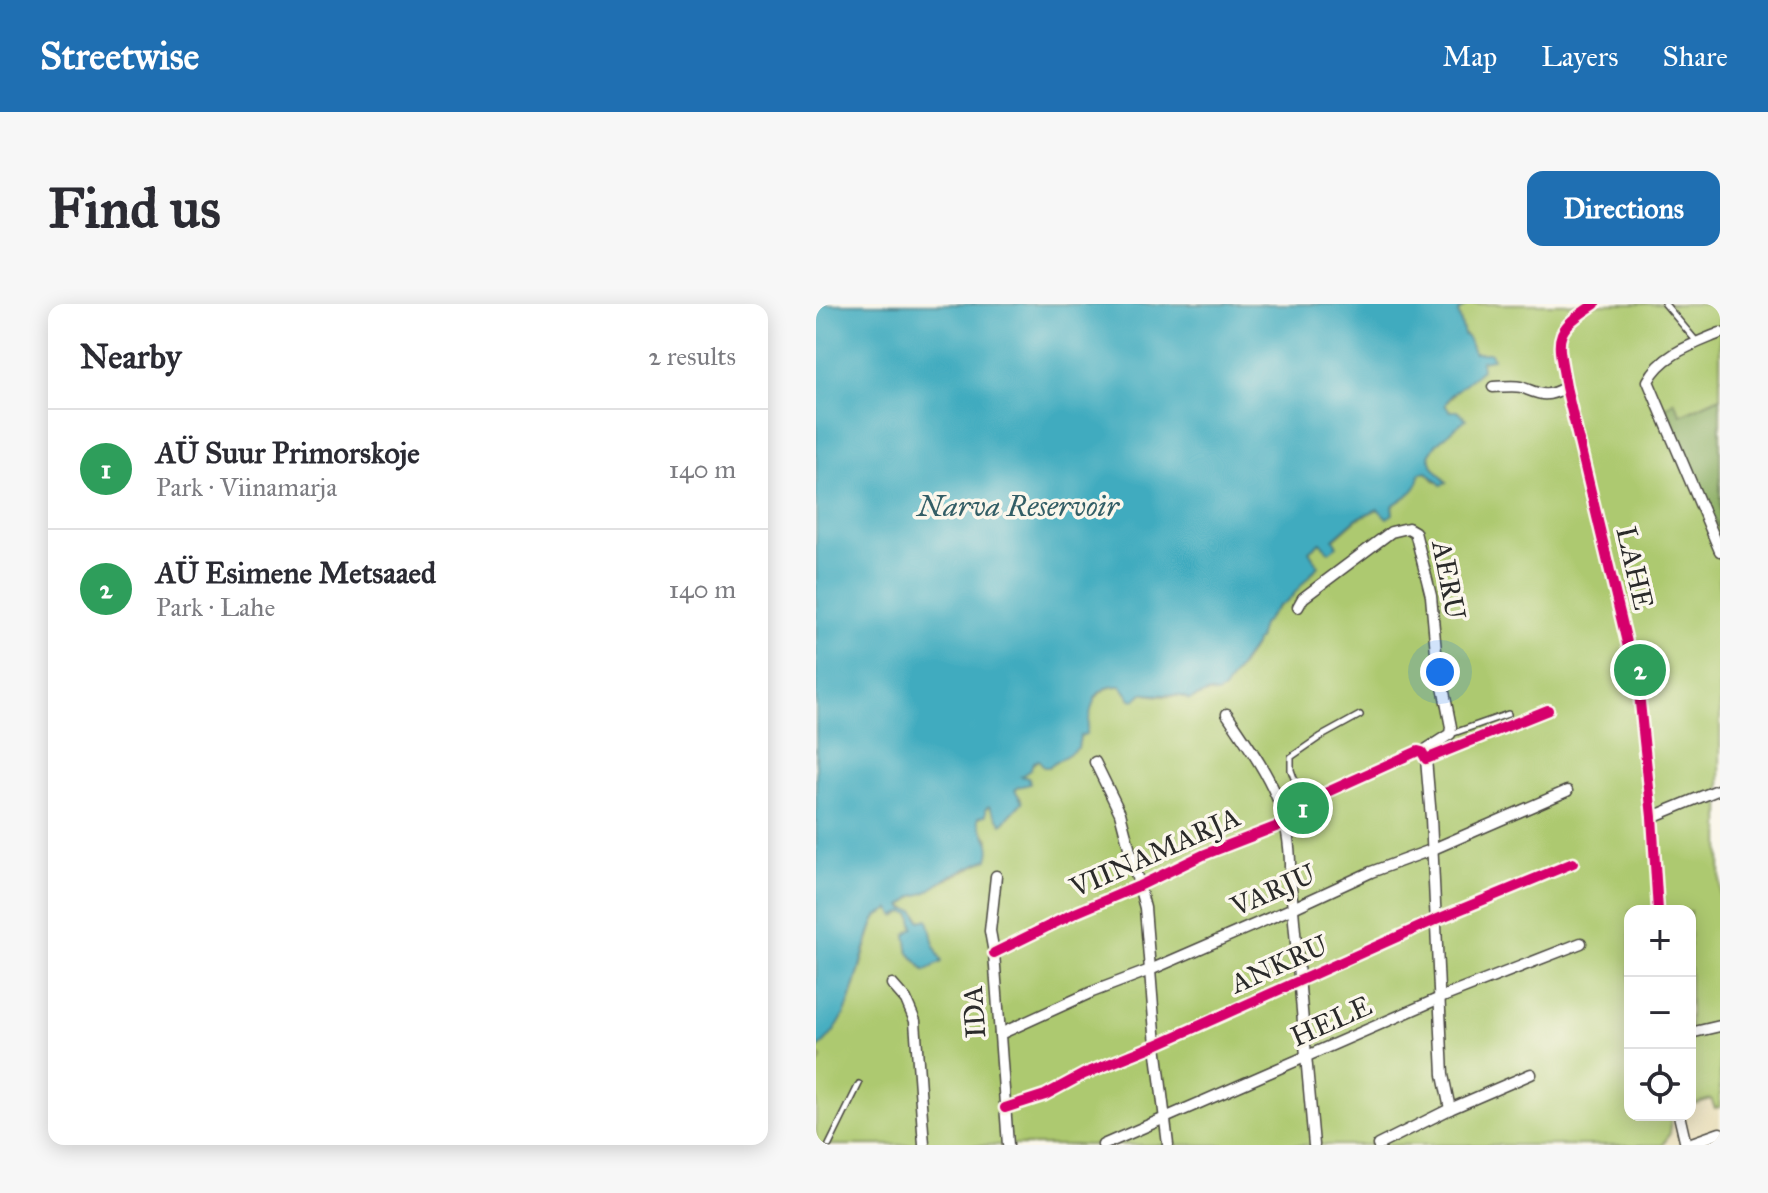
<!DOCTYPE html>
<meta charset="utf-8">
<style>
:root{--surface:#fff;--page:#f7f7f7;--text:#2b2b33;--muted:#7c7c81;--line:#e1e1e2;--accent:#1f6fb2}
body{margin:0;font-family:"IM FELL Great Primer",serif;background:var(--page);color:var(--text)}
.controls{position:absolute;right:24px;bottom:24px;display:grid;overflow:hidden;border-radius:16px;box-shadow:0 4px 20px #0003}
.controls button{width:72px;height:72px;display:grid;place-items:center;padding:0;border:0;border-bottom:2px solid var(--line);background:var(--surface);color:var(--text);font:40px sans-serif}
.you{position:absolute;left:624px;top:368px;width:28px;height:28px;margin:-20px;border:6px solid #fff;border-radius:50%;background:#1a73e8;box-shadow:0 0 0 12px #1a73e833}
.badge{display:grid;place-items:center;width:52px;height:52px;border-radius:50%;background:var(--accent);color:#fff;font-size:26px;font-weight:700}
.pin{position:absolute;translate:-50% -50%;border:4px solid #fff;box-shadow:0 2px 8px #0006}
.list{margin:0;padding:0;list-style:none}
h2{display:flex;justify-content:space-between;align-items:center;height:104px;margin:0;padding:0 32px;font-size:34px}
h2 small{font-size:26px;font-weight:400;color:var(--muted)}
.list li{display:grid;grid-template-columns:52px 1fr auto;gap:24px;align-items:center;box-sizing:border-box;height:120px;padding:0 32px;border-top:2px solid var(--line)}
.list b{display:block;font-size:30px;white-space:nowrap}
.list p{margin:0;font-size:26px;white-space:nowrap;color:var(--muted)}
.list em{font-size:26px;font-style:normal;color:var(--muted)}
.icon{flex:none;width:44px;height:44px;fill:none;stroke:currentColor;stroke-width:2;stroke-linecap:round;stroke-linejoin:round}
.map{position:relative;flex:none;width:904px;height:841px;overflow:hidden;border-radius:16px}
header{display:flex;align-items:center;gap:48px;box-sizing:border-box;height:112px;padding:0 40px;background:var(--accent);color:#fff}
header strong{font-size:38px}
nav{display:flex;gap:44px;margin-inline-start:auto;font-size:28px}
.intro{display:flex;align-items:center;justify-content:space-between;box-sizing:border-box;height:192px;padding:0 48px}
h1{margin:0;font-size:56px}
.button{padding:20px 36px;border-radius:16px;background:var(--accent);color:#fff;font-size:28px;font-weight:700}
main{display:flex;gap:48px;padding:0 48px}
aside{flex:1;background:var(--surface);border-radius:16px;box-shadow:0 4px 20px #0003}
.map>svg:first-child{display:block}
.green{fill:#adc970;stroke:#6c7a4e;stroke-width:2}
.forest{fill:#8aad62;stroke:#5a6c46;stroke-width:2}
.water{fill:#40abbf;stroke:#366b75;stroke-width:2}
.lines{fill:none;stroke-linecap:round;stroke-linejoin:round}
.lane-casing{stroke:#484641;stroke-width:8}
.street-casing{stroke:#484641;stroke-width:13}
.lane{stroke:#fff;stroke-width:5}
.street{stroke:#fff;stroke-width:10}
.cycleway-casing{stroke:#fbf7ec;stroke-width:15}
.cycleway{stroke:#d6006c;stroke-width:10}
.labels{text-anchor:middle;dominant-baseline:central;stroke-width:7;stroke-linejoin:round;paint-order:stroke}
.street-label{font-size:28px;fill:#2b2b2b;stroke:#fbf7ec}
.water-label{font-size:30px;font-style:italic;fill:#335e66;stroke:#fbf7ec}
</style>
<header>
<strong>Streetwise</strong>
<nav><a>Map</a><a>Layers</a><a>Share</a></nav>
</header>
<div class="intro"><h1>Find us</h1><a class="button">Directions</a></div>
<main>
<aside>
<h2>Nearby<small>2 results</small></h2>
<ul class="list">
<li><span class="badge" style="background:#2e9e5b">1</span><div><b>AÜ Suur Primorskoje</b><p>Park · Viinamarja</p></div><em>140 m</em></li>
<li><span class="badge" style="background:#2e9e5b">2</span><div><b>AÜ Esimene Metsaaed</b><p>Park · Lahe</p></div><em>140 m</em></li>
</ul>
</aside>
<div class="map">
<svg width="904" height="841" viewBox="0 0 904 841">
<rect width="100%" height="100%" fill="#fbf7ec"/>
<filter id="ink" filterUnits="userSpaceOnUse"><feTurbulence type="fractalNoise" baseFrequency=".0125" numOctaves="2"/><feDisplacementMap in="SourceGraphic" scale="16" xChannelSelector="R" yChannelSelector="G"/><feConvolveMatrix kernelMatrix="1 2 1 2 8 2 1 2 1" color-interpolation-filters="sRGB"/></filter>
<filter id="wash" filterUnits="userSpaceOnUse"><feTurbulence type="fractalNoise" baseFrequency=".006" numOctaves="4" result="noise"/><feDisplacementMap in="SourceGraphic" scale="32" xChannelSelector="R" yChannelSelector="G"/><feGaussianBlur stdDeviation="1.8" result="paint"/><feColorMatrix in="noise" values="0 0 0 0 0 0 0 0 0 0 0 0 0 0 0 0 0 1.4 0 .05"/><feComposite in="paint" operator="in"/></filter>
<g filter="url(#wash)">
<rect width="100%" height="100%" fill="#eae0be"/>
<path class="green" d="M652 0H904V93L865 111 850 104 904 229V803L899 804 895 795 874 801V607H814V811H855L854 829 847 841H0V763L6 754 0 749V746C42 713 41 656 61 612L74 605 80 613 88 608 95 610 98 624 90 631 93 649 109 667 118 662V641L101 610 86 602 98 592 172 555 173 535 164 523 162 513 170 509V504L173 502 187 519 203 502 205 495 199 486 207 474 205 470 223 455 232 463 262 444 264 432 270 429C272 407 278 381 305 382L315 395 327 389C339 393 362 393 375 391 384 389 398 391 405 386 413 382 436 346 441 336 444 331 443 325 447 319 463 299 485 285 502 262L493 247 504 238 517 236 541 215 562 205 574 211 577 209 576 202 591 192 604 169 611 168 620 178H630L617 163 613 151 620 140 649 115 634 107 629 101 664 57 676 55 675 49H658L652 34 648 31 642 8Z"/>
<path class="forest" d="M904 93V229L850 104 858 97 865 111Z"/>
<path class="water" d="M0 0H652L642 8 648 31 652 34 658 49H675L677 55 665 57 666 66 635 91 629 101 634 107H641L650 115 620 140 613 151 617 163 630 178 625 181 611 168 604 169C603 187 590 192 576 202L577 210 571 214 562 205 541 214 517 235 521 242 513 248 504 238 493 247 502 262 471 298 462 302 446 321 442 335 408 386 401 390 393 388 373 396C359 386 342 394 327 389L319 396 315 395 305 382C273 380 276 408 270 430L264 432 262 444 232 463H228L223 456 217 458 214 466 205 472 213 474 214 480 202 483 199 486 206 498 186 520 173 502 170 504V511L162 513C163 529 179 536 172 555L136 571 109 589 98 592 86 602 88 605 99 607 104 617 112 615 118 641 126 658 109 667 93 649 90 631 98 624 95 610 88 608 79 612 74 605 61 612C39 655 43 713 0 746Z"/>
</g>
<g filter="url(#ink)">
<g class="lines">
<g class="lane-casing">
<g id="lane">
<path d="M849 0 881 38"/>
<path d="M635 430 692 410"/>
<path d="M487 499 475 466V453L504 433 544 411"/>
<path d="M13 841 43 780"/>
</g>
</g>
<g class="street-casing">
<g id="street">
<path d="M779 0C734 29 742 34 750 83L823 389 836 513 842 607"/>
<path d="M904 29C878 40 846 50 832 77L904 247"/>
<path d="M677 83C686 83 697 81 705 83 724 90 729 95 750 83"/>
<path d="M482 303 487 294 575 228 592 224 599 228 615 292 620 348 635 423 634 430 606 448"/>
<path d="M411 410C449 467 476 500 474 572L498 841"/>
<path d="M610 455 615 514 627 771 634 805"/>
<path d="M279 458 304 509 329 604 340 741 352 841"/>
<path d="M836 513 904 485"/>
<path d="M180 572 174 627 178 649 192 841"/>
<path d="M178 649 259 609 323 582 387 551 462 522 487 499 602 447 606 448 610 455 732 406"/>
<path d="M76 680 90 696 99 717 108 841"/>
<path d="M874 729 904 722"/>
<path d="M184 730 276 688 334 666 477 604 555 568 615 546 751 487"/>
<path d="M189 804 229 791 268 770 340 741 619 616 757 559"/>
<path d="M863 811 870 841"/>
<path d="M287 841 624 694 765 639"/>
<path d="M562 841 634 805 715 770"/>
<path d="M870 841 904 829"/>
</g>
</g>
<use href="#lane" class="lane"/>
<use href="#street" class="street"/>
<g class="cycleway-casing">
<g id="cycleway">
<path d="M779 0C734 29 742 34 750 83L823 389 836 513 842 607"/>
<path d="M178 649 259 609 323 582 387 551 462 522 487 499 602 447 606 448 610 455 732 406"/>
<path d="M189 804 229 791 268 770 340 741 619 616 757 559"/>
</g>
</g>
<use href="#cycleway" class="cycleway"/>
</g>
</g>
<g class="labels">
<g class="street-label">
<text transform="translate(819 264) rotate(77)">LAHE</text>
<text transform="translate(633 276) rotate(79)">AERU</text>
<text transform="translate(339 548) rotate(-24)">VIINAMARJA</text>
<text transform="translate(457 586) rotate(-24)">VARJU</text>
<text transform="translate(463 660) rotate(-24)">ANKRU</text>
<text transform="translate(158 708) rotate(-94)">IDA</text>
<text transform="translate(515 717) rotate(-24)">HELE</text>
</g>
<g class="water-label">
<text x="202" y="202">Narva Reservoir</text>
</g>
</g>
</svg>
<div class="controls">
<button>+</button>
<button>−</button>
<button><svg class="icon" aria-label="locate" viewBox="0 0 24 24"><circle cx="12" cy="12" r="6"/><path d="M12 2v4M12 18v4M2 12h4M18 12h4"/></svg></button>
</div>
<div class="you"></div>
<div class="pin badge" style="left:487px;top:504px;background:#2e9e5b">1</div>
<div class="pin badge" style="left:824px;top:366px;background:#2e9e5b">2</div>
</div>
</main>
